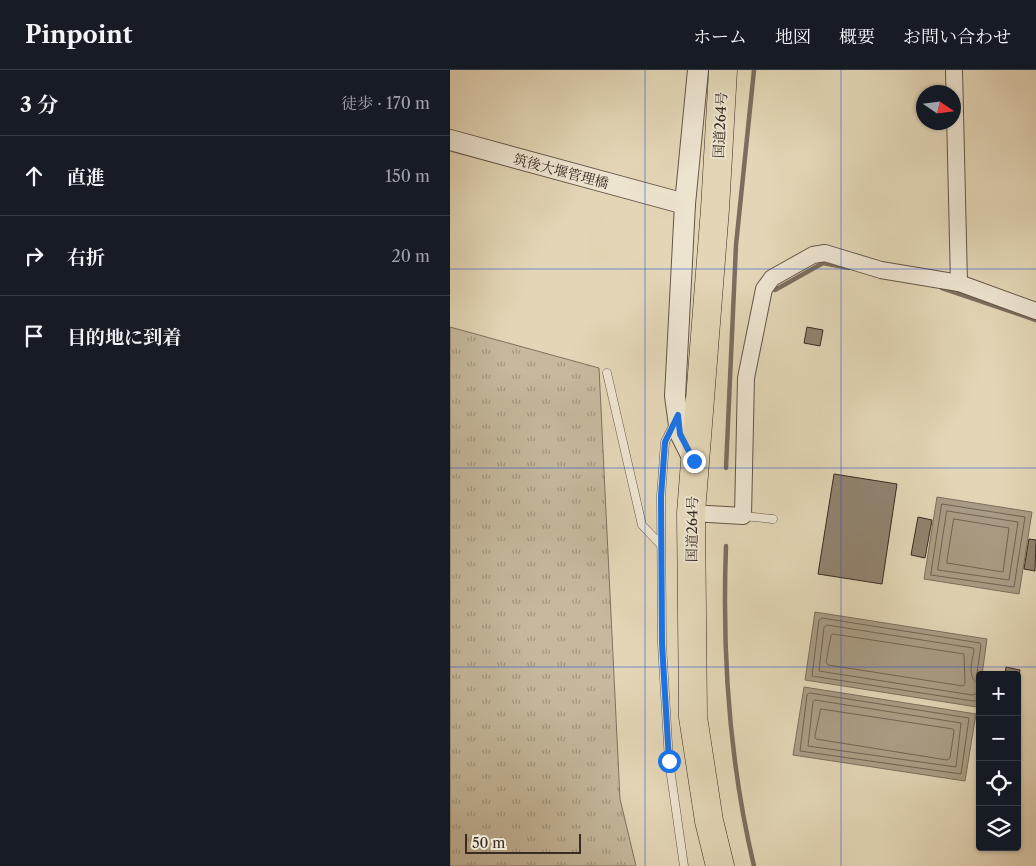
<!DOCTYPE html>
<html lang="ja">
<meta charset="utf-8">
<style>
:root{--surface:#171b24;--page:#242831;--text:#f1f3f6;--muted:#9ea1a6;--line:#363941}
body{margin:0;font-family:"Libre Caslon Text","Noto Serif JP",serif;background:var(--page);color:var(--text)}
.controls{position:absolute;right:15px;bottom:15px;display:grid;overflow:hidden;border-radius:5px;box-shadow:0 1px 4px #0004}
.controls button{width:45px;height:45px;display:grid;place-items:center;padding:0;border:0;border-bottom:1px solid var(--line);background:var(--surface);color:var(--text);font:25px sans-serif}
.compass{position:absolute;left:466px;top:15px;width:45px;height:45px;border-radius:50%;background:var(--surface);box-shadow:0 1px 4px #0004;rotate:103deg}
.scale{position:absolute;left:15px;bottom:12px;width:116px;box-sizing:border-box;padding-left:5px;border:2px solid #392a22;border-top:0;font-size:14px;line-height:18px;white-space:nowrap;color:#392a22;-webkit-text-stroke:4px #ede4d0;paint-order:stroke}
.stop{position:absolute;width:15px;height:15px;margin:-11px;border:4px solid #1a73e8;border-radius:50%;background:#fff}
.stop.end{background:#1a73e8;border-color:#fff;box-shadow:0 1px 5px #0008}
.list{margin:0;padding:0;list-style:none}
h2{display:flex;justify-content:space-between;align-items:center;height:65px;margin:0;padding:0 20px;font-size:21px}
h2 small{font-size:16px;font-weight:400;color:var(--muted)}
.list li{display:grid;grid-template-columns:32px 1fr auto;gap:15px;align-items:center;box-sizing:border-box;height:80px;padding:0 20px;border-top:1px solid var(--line)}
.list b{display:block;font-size:19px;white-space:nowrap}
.list em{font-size:16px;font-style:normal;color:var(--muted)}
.icon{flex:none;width:28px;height:28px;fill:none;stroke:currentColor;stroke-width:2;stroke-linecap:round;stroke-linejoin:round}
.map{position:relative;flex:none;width:586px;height:796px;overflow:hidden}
header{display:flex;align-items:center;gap:30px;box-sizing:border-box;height:70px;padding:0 25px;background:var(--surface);border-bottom:1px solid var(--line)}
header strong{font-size:24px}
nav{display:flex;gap:28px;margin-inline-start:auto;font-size:18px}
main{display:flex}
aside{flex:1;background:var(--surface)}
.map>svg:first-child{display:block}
.grass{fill:url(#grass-tufts);stroke:#807260}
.water{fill:#a99c84;stroke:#7c6e5d}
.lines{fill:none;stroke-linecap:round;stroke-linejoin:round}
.shore{stroke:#716353;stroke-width:1}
.stream{stroke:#7c6e5d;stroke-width:4.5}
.building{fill:#91836f;stroke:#392a22}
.service-casing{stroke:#645547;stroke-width:9}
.minor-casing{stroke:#645547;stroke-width:18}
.tertiary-casing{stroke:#645547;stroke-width:22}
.trunk-casing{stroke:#392a22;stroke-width:29}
.service{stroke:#ede4d0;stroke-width:8}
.minor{stroke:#ede4d0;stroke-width:16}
.tertiary{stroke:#ede4d0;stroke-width:20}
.trunk{stroke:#e3d6b6;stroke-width:28}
.route{stroke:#1a73e8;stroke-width:6}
.grid{fill:none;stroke:#1d4ed8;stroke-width:1;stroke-opacity:0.55}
.labels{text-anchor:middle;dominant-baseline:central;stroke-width:4;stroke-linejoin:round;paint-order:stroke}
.street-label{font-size:14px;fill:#392a22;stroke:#ede4d0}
</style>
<header>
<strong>Pinpoint</strong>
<nav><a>ホーム</a><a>地図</a><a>概要</a><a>お問い合わせ</a></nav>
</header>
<main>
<aside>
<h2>3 分<small>徒歩 · 170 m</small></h2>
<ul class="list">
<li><svg class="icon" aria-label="ahead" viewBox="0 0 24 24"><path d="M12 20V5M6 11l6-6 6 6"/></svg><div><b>直進</b></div><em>150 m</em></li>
<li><svg class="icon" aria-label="right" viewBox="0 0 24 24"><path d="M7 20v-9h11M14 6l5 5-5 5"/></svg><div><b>右折</b></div><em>20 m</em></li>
<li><svg class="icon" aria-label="arrive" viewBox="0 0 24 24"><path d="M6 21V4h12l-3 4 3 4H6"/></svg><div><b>目的地に到着</b></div></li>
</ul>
</aside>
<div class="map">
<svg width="586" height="796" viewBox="0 0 586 796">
<defs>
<pattern id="grass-tufts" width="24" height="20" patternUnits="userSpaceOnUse" patternTransform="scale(1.25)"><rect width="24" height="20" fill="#c6b99d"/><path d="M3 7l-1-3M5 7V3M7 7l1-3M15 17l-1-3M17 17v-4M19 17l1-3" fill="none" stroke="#a29780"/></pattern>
</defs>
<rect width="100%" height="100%" fill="#e3d6b6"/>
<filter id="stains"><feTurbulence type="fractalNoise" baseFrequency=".004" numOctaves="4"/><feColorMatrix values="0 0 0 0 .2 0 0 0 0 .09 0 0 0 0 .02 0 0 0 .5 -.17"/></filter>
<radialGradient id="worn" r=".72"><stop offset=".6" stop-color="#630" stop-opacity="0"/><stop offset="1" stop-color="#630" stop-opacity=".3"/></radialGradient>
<path class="grass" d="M0 257 149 298 170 729 186 796H0Z"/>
<g class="water">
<path d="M487 427 582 442 569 524 474 509Z"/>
<path d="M365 542 537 569 532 605H530L527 637 355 610Z"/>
<path d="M354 617 526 644 515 711 343 685Z"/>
</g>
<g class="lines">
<g class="shore">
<path d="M492 434 575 447 564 517 481 505Z"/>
<path d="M497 441 568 452 559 510 488 500Z"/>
<path d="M504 449 559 458 553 502 497 493Z"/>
<path d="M383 564 514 584 515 614 513 616 378 595 376 592 381 566Z"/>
<path d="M530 609 527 603 531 575 530 573 372 548 369 550 362 606 523 631 530 630"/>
<path d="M530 615C516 608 522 593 524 580L523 578 377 555 374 557 369 601 522 625 530 623"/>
<path d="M360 623 519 648 511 704 350 681 357 625Z"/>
<path d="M365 630 511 653 506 697 358 676 363 632Z"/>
<path d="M371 639 503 659 504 661 500 688 497 690 366 669 365 667Z"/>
</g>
<g class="stream">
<path d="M492 218 586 250"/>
<path d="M325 220 373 193 399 198"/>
<path d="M276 398 286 175 304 0"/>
<path d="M276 476C272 583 279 691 304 796"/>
</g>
</g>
<g class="building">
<path d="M357 257 373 260 370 276 354 273Z"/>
<path d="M384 404 447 414 432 514 368 504Z"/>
<path d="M468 447 482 450 475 488 461 485Z"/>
<path d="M579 469 586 470 585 501 574 499Z"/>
<path d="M556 597 570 600 568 612 567 605H555Z"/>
</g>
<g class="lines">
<g class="service-casing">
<g id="service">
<path d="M157 303 192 455 211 475"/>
<path d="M224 354 215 372 211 426 212 574 219 691 234 796"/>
<path d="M293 446 323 449"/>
</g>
</g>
<g class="minor-casing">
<g id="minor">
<path d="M504 0 509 213"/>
<path d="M241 443 293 446 296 308 314 219 322 208 363 185 375 183 431 200 509 213 586 241"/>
</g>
</g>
<g class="tertiary-casing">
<g id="tertiary">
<path d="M0 70 235 134"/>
<path d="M244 391 230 363 225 326 235 134 248 0"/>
</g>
</g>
<g class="trunk-casing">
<path id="trunk" d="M270 796 259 751 243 647 241 443 265 139 273 0"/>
</g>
<use href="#service" class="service"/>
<use href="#minor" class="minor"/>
<use href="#tertiary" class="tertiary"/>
<use href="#trunk" class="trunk"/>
</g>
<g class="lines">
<path class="route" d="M219 691 212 574 211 426 215 372 228 345 230 364 244 391"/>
</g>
<path class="grid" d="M195 0V796M391 0V796M0 199H586M0 398H586M0 597H586"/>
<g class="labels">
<g class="street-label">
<text transform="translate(270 55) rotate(-87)">国道264号</text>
<text transform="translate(111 101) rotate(15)">筑後大堰管理橋</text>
<text transform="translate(242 459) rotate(-89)">国道264号</text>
</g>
</g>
<rect width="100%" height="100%" filter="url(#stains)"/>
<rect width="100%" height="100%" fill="url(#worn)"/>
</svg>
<div class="controls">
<button>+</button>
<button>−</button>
<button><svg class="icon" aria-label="locate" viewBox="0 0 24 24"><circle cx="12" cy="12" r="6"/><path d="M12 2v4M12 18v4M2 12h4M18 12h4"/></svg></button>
<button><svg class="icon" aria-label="layers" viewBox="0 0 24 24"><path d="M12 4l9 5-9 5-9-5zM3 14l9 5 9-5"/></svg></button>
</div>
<svg class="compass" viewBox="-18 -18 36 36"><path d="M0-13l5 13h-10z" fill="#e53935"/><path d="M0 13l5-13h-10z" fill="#9ea1a6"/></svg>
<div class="scale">50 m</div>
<div class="stop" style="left:219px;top:691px"></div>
<div class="stop end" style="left:244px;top:391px"></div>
</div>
</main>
